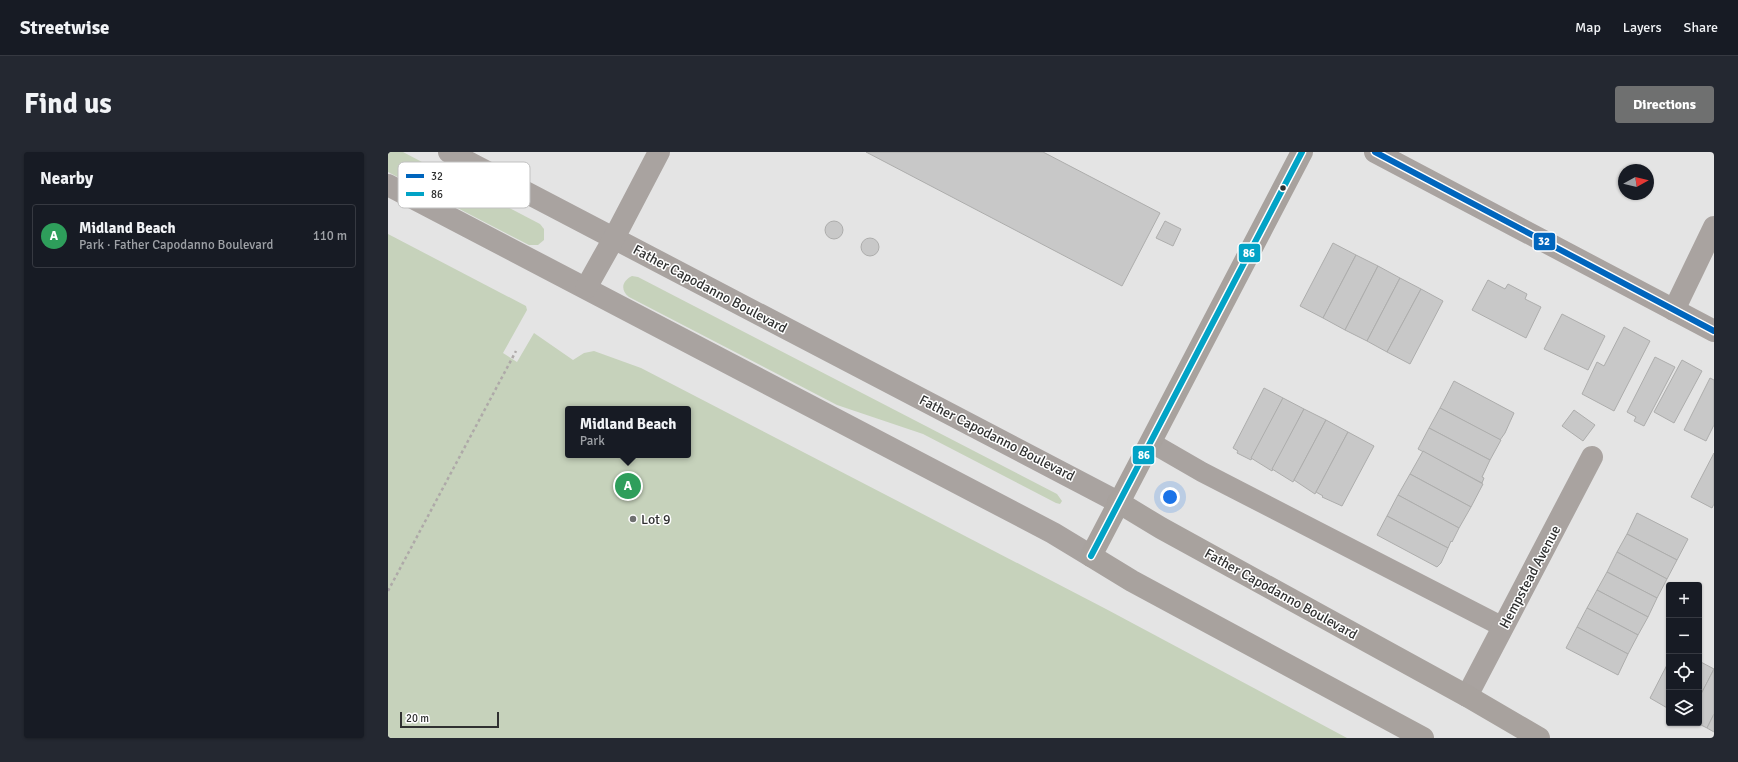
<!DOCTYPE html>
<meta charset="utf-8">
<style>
:root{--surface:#171b24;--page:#242831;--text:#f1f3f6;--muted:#9ea1a6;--line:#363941;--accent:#6f7070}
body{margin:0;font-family:Signika,sans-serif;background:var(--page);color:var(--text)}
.controls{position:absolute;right:12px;bottom:12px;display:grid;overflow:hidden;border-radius:4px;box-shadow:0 1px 3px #0004}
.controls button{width:36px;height:36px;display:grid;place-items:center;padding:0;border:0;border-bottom:1px solid var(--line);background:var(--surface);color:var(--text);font:20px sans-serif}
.compass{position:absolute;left:1230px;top:12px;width:36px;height:36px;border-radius:50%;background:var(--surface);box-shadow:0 1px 3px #0004;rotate:82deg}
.scale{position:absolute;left:12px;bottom:10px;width:99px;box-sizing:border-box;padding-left:4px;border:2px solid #303131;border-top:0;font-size:11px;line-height:14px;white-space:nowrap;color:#303131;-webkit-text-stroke:3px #fff;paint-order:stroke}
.you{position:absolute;left:782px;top:345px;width:14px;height:14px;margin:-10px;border:3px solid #fff;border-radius:50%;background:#1a73e8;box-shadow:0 0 0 6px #1a73e833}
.badge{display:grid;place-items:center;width:26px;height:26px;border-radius:50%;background:var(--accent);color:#fff;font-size:13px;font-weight:700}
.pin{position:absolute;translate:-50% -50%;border:2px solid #fff;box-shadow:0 1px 4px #0006}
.popup{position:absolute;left:177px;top:254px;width:126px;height:52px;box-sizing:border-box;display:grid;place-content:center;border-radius:4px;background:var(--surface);filter:drop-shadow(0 1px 3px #0005);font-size:13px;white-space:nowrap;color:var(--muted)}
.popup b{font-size:15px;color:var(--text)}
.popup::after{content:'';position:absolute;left:50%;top:100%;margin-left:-8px;border:8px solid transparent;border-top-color:var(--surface)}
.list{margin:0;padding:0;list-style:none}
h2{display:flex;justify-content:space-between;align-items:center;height:52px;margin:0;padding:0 16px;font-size:17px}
h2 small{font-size:13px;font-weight:400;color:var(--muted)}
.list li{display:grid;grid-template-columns:26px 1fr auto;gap:12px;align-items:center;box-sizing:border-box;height:64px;margin:0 8px 8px;padding:0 8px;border:1px solid var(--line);border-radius:4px}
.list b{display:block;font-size:15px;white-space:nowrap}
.list p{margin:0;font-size:13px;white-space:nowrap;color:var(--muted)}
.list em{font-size:13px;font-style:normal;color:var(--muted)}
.icon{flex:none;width:22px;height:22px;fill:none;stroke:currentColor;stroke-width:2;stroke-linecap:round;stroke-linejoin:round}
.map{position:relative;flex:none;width:1326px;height:586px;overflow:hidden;border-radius:4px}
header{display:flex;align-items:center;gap:24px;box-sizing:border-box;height:56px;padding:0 20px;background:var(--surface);border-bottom:1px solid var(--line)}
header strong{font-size:19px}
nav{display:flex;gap:22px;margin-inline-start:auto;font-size:14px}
.intro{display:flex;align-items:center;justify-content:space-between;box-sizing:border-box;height:96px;padding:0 24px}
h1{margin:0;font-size:28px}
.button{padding:10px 18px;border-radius:4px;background:var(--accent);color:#fff;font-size:14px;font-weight:700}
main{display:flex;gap:24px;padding:0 24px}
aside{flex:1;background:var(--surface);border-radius:4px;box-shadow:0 1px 3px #0004}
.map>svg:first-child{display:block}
.green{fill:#c6d2bb;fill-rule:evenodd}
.building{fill:#c8c8c8;stroke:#adadac}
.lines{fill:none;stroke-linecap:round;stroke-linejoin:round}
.path{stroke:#aea9a8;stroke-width:2.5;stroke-dasharray:3 3;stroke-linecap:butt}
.service{stroke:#a9a3a0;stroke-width:20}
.minor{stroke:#a9a3a0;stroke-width:22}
.secondary{stroke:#a8a29e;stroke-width:22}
.bus-1-casing{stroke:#fff;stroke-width:9}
.bus-2-casing{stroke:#fff;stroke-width:9}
.bus-1{stroke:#0065bd;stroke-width:6}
.bus-2{stroke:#02a3c6;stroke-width:6}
.bus-dot{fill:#303131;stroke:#fff;stroke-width:1.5}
.poi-dot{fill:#6f7070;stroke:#fff;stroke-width:1.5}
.labels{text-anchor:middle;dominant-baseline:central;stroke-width:3;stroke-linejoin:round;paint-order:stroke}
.street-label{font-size:14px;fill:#303131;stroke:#fff}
.poi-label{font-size:14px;fill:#303131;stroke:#fff;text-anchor:start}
.key{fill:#fff;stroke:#c1c1c1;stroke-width:1}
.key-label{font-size:11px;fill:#303131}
.line-badge{stroke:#fff;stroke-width:1.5}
.badge-label{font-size:11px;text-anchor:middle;font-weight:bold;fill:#fff}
</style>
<header>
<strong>Streetwise</strong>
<nav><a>Map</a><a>Layers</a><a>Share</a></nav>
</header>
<div class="intro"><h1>Find us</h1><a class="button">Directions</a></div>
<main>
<aside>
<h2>Nearby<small></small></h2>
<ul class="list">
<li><span class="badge" style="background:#2e9e5b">A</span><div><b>Midland Beach</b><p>Park · Father Capodanno Boulevard</p></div><em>110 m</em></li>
</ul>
</aside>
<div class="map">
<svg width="1326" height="586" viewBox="0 0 1326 586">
<rect width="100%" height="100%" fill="#e4e4e4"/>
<g class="green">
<path d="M0 0H15L152 72 156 77V88L150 93H141L0 20Z"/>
<path d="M0 82 138 154 139 158 115 201 129 210 146 181 185 208 196 201 206 199 253 216 718 457 959 586H0ZM180 257H300V303H180Z"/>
<path d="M244 124 250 125 669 342 674 349 672 352 668 351 535 282 449 253 241 145C232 138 234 129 244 124Z"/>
</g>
<g class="building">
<path d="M478 0H655L772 61 734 134Z"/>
<circle cx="446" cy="78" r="9"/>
<path d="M777 69 793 77 785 94 768 86Z"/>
<circle cx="482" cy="95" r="9"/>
<path d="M945 91 968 103 935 166 912 154Z"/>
<path d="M968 103 990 114 957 178 935 166Z"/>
<path d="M990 114 1012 126 979 189 957 178Z"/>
<path d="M1012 126 1033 137 999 200 979 189Z"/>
<path d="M1100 128 1117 137 1120 132 1139 142 1137 147 1153 155 1138 186 1084 158Z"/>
<path d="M1033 137 1055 149 1022 212 999 200Z"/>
<path d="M1174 162 1217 184 1200 218 1156 197Z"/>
<path d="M1236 175 1262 189 1226 259 1194 242 1209 210 1216 214Z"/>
<path d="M1267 205 1287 215 1256 274 1246 269 1248 265 1239 260Z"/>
<path d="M1294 208 1314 219 1286 271 1266 260Z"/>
<path d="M1322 226 1326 228V273L1318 289 1296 278Z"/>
<path d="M1066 229 1126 261 1117 281 1112 288 1052 256Z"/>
<path d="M876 236 895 246 863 308 849 301 850 299 845 296Z"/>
<path d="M895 246 916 257 884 319 863 306Z"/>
<path d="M1052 256 1113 288 1102 308 1041 276Z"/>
<path d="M916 257 938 268 905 330 884 317Z"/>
<path d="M1186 258 1207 273 1195 289 1174 274Z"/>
<path d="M938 268 960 280 927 342 906 328Z"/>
<path d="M1041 276 1102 308 1094 325 1096 326 1094 331 1030 297Z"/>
<path d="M960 280 986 294 954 354 934 345 935 344 928 340Z"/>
<path d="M1035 299 1095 332 1083 355 1022 322Z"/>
<path d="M1326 301V352L1324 356 1303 345Z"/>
<path d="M1022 322 1083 355 1071 376 1010 343Z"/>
<path d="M1010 343 1071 376 1064 390 1063 389 1060 396 999 364Z"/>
<path d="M1249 361 1300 387 1289 408 1239 382Z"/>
<path d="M999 364 1060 396 1053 411 1049 415 989 383Z"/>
<path d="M1239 382 1289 408 1279 427 1229 400Z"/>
<path d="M1229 400 1279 427 1269 446 1219 420Z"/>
<path d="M1219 420 1269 446 1260 465 1209 438Z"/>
<path d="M1209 438 1260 465 1250 483 1199 456Z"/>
<path d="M1199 456 1250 483 1240 502 1189 475Z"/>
<path d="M1189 475 1240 502 1230 523 1178 496Z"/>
<path d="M1281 509V557L1262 546Z"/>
<path d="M1311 509 1326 517 1311 546Z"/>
<path d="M1326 517V562L1319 576 1309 571H1311V546Z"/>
<path d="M1326 562V580L1319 576Z"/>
</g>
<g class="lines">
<path class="path" d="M0 439 128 199"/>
<path class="service" d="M762 290 814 320 1115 475"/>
<g class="minor">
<path d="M61 0 730 350"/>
<path d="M987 0 1326 179"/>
<path d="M0 33 665 381 703 404"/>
<path d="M198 136 226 86 271 0"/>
<path d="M1286 158 1326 75"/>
<path d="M1079 544 1204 305"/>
</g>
<g class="secondary">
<path d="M914 0 703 404 744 429 1035 586"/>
<path d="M730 350 773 376 1079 544 1151 586"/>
</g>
<g class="bus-1-casing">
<path id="bus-1" d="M987 0 1326 179"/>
</g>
<g class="bus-2-casing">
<path id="bus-2" d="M703 404 914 0"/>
</g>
<use href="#bus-1" class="bus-1"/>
<use href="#bus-2" class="bus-2"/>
</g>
<circle class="bus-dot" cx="895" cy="36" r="3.5"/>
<circle class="poi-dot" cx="245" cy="367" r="4"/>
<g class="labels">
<g class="street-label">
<text transform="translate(322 137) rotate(28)">Father Capodanno Boulevard</text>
<text transform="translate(609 286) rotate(27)">Father Capodanno Boulevard</text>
<text transform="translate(1142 425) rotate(-62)">Hempstead Avenue</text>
<text transform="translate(893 442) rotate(29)">Father Capodanno Boulevard</text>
</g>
<g class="poi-label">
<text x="253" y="367">Lot 9</text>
</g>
</g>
<rect x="10" y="10" width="132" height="46" rx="6" class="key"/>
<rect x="18" y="22" width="18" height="4" fill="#0065bd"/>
<rect x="18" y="40" width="18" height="4" fill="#02a3c6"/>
<g class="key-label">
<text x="43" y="28">32</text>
<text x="43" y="46">86</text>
</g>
<g class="line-badge">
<rect x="1145" y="80" width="23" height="19" rx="4" fill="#0065bd"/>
<rect x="850" y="91" width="23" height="20" rx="4" fill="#02a3c6"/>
<rect x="744" y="293" width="23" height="20" rx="4" fill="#02a3c6"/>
</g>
<g class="badge-label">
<text x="1156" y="93">32</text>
<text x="861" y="105">86</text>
<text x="756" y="307">86</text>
</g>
</svg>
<div class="controls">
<button>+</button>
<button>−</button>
<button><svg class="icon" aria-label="locate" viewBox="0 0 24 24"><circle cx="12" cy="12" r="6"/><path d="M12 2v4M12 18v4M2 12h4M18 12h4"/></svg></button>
<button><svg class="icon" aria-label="layers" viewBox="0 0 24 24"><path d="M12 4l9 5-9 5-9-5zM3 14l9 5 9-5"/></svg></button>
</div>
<svg class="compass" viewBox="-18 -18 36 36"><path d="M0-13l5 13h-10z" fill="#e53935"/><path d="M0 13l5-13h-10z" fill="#9ea1a6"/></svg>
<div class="scale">20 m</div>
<div class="you"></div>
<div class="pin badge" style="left:240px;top:334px;background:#2e9e5b">A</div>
<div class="popup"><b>Midland Beach</b>Park</div>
</div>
</main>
